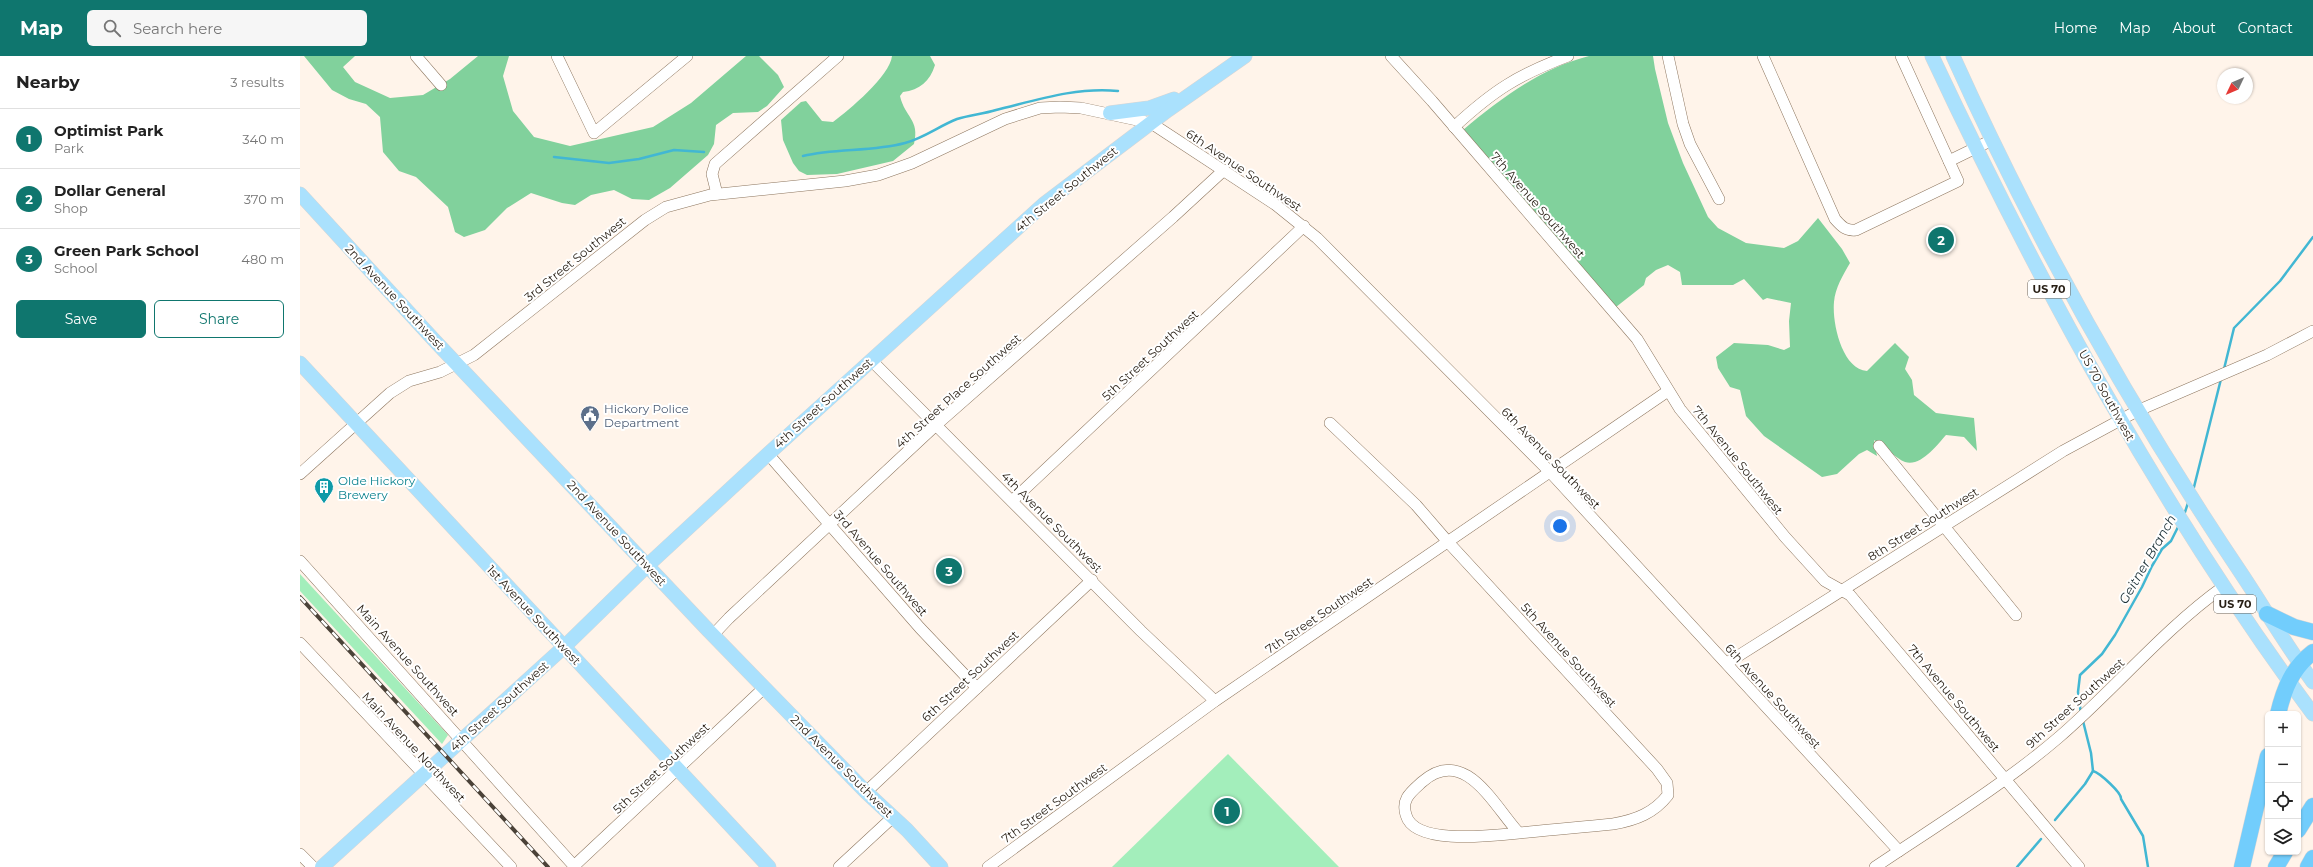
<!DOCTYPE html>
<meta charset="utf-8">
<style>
:root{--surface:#fff;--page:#f6f6f6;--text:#222;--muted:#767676;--line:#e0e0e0;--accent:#0f766e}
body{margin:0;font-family:Montserrat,sans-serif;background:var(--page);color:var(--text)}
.controls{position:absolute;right:12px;bottom:12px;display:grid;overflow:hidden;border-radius:6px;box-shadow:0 1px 3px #0004}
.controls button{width:36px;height:36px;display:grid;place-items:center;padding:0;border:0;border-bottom:1px solid var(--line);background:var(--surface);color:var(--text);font:20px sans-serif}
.compass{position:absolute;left:1917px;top:12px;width:36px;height:36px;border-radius:50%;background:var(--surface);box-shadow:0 1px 3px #0004;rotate:226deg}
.you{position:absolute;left:1260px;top:470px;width:14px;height:14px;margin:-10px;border:3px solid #fff;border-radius:50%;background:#1a73e8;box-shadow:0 0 0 6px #1a73e833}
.badge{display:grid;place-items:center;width:26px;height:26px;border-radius:50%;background:var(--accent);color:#fff;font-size:13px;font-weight:700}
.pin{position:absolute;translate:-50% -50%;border:2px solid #fff;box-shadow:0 1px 4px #0006}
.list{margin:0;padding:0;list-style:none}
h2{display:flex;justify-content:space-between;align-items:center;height:52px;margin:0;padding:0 16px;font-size:17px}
h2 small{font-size:13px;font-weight:400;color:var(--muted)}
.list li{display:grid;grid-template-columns:26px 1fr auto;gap:12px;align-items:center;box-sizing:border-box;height:60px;padding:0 16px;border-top:1px solid var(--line)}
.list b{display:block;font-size:15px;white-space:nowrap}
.list p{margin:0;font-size:13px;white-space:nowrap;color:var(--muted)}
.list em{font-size:13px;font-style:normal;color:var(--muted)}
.actions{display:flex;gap:8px;padding:12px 16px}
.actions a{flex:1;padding:9px 0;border:1px solid var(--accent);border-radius:6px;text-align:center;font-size:14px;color:var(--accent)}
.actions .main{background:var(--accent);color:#fff}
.icon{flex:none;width:22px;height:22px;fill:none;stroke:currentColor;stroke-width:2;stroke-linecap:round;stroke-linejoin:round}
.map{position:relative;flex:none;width:2013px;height:811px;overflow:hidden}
header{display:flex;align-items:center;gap:24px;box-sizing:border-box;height:56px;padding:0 20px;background:var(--accent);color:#fff}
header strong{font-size:19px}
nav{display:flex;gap:22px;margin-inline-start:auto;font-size:14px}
.search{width:280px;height:36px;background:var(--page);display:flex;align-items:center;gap:10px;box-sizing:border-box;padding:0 14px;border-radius:6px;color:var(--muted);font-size:15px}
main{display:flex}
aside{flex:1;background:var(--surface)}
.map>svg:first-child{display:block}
.green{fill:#a3eebb}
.forest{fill:#81d19c}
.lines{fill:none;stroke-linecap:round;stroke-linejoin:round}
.stream{stroke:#42b7d3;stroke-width:2.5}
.minor-casing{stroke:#8d765f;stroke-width:12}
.major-casing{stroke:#d8d6d5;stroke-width:15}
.highway-casing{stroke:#d8d6d5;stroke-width:17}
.minor{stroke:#fff;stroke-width:11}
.major{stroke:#aae1fd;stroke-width:14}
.highway{stroke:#72cdfc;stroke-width:16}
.rail-casing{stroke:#4b4238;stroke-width:4}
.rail{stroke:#fff;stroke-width:2.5;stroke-dasharray:8;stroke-linecap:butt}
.labels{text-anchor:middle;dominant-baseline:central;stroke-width:4;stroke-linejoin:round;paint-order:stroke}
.shield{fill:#fff;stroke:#68625a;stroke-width:1}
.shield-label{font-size:11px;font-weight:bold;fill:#271e14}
.street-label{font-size:12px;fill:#271e14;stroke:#fff}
.service-label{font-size:12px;fill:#4e5e75;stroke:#fff;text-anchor:start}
.culture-label{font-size:12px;fill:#0d838f;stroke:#fff;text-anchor:start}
.water-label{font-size:13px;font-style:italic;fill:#1c3036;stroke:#fff}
</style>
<header>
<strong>Map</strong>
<div class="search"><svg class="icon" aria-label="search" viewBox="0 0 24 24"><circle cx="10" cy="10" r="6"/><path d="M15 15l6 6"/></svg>Search here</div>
<nav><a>Home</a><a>Map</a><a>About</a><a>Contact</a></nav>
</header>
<main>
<aside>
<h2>Nearby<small>3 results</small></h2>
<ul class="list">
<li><span class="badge">1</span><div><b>Optimist Park</b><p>Park</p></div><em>340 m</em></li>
<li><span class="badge">2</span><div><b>Dollar General</b><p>Shop</p></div><em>370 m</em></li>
<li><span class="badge">3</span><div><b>Green Park School</b><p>School</p></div><em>480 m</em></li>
</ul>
<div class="actions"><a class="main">Save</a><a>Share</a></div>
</aside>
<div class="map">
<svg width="2013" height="811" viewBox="0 0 2013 811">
<rect width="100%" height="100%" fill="#fff4ea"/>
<g class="green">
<path d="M0 518 148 679 142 688 0 535Z"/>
<path d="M928 698 1039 811H812Z"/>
</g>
<g class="forest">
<path d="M4 0H55L43 11 55 26 90 42 123 39 150 23 178 0H209L203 20 213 55 234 81 270 90 353 71 391 47 446 0H459L478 19 484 31 467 50 458 56 433 57 416 69 414 88 408 99 370 132 349 144 332 143 314 134 291 139 275 149 262 147 231 137 207 152 185 174 164 181 155 176 148 151 116 121 99 115 83 96 80 61 66 48 49 43 32 34Z"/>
<path d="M592 0H630L635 9C630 25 620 34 603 36L600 40C605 62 620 63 614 88L593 105 537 118 507 119 499 115 493 107 483 84 481 64 501 46 506 45 522 65 533 66C549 54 590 20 592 0Z"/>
<path d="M1353 0 1355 13 1368 67 1383 107 1408 161 1418 172 1446 187 1484 192 1498 185 1518 162 1542 193 1550 207C1543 219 1535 232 1534 246 1532 267 1542 313 1567 315L1595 287 1609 301 1605 313 1612 324 1614 339 1636 357 1674 362 1677 395 1664 381 1646 379C1637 389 1621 411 1605 406 1597 403 1582 389 1574 384L1577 400 1567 394 1559 398 1537 418 1522 421 1464 380 1446 360 1440 334 1430 331 1418 312 1416 301 1434 287 1468 289 1484 294 1490 291 1489 265 1491 247 1467 242 1463 244 1444 223 1433 229H1382L1380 216 1368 209 1356 214 1346 222 1344 229 1316 251 1163 74C1200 43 1241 12 1289 0 1304 0 1336 0 1353 0Z"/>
</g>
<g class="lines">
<g class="stream">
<path d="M503 100C536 92 572 96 605 87 624 82 639 70 657 63 670 59 683 58 696 54 737 44 775 31 818 35"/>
<path d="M254 101 309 107 339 103 374 94 404 96"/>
<path d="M1924 313 1934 272 1980 225 2013 181"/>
<path d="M1893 435 1921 323"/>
<path d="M1884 459 1888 447"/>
<path d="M1781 658 1778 636 1780 619 1802 598 1815 579 1842 531 1852 510 1862 493 1871 485 1879 469"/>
<path d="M1783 665 1791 697 1793 715C1800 717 1822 737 1821 743L1843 780 1848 811"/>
<path d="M1755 764 1785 728 1793 715"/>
<path d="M1717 811 1741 783"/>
</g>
<g class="minor-casing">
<g id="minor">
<path d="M116 0 141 29"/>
<path d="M257 0 294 77 387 0"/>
<path d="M1091 0 1132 45 1337 283 1380 353 1485 481 1525 525 1550 539 1779 811"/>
<path d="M1368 0 1383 68 1390 88 1419 143"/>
<path d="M1463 0 1535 163C1542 171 1546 175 1556 174L1658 125 1601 0"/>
<path d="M1154 71C1194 34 1218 19 1268 0"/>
<path d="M1649 105 1692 84"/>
<path d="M417 138 412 118 415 108 538 0"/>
<path d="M571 304 841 575 915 645"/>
<path d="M1030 367 1116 449 1148 486 1357 713 1367 727 1368 739C1354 757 1336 764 1313 768 1285 771 1257 773 1229 776 1203 778 1115 792 1106 759 1101 743 1111 736 1122 726 1164 689 1193 748 1218 776"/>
<path d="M1579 390 1716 559"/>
<path d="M468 398 620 572 677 632"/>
<path d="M0 418 90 337 109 325 140 316 174 299 345 164 366 151 410 139 545 125 578 119 612 107 705 63 740 52 760 51 781 52 851 67 976 149 1017 182 1250 416 1599 795"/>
<path d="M712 445 1004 170"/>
<path d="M0 505 275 811"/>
<path d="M413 579 429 562 636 369 873 161 924 114"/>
<path d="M0 587 211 811"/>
<path d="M1427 607 1763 395 1837 355 1967 299 2013 275"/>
<path d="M566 736 792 524"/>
<path d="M0 798 13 811"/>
<path d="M274 810 464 632"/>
<path d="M539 811 593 761"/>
<path d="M688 811 915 645 1368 335"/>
<path d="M1575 811C1636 770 1703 729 1758 682 1815 633 1863 574 1923 531"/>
</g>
</g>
<g class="major-casing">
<g id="major">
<path d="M1632 0C1740 230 1862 454 2013 658"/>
<path d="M1653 0C1735 182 1832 355 1943 520 1966 555 1988 592 2013 626"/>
<path d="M810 57 849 52 874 43"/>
<path d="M0 138 134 284 408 574 566 736 607 774 641 811"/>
<path d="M0 307 469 811"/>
<path d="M22 811 264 591 348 509 468 398 744 148 868 54 945 0"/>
</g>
</g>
<g class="highway-casing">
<g id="highway">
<path d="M1967 558 1994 571 2013 576"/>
<path d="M1978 658C1984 633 1992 612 2013 596"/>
<path d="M1998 774 2013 750"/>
<path d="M1942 811 1968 700"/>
<path d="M1976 811 1985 796"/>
<path d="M2008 811 2013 802"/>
</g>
</g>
<use href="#minor" class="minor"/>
<use href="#major" class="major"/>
<use href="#highway" class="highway"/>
<g class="rail-casing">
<path id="rail" d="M0 541 248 811"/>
</g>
<use href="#rail" class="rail"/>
</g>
<defs>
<g id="civic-pin" transform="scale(1)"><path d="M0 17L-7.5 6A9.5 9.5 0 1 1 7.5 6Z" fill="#5c6f8a" stroke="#fff"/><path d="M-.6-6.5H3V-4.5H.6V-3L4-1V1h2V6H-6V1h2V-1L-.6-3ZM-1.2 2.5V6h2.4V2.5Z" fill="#fff"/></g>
<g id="building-pin" transform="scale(1)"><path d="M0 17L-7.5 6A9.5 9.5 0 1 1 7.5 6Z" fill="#0f9aa8" stroke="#fff"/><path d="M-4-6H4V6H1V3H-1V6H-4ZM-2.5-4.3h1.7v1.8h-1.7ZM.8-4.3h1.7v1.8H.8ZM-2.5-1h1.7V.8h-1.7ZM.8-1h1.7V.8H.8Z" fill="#fff"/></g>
</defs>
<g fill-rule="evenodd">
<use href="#civic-pin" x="290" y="359"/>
<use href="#building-pin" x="24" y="431"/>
</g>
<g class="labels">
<g class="shield">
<rect x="1728" y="224" width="42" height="18" rx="3"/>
<rect x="1914" y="539" width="42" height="18" rx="3"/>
</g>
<g class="shield-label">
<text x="1749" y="233">US 70</text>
<text x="1935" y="548">US 70</text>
</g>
<g class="street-label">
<text transform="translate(944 114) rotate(34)">6th Avenue Southwest</text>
<text transform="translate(766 133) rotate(-39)">4th Street Southwest</text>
<text transform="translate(1238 149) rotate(49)">7th Avenue Southwest</text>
<text transform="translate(275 203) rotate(-39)">3rd Street Southwest</text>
<text transform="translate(95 241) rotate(47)">2nd Avenue Southwest</text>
<text transform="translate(850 299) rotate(-43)">5th Street Southwest</text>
<text transform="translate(658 335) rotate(-42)">4th Street Place Southwest</text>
<text transform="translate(1807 339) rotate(61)">US 70 Southwest</text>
<text transform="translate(523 347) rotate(-42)">4th Street Southwest</text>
<text transform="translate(1251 402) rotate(46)">6th Avenue Southwest</text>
<text transform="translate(1438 404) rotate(51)">7th Avenue Southwest</text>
<text transform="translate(752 466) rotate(45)">4th Avenue Southwest</text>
<text transform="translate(1623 468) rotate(-32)">8th Street Southwest</text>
<text transform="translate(317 477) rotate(47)">2nd Avenue Southwest</text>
<text transform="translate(581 507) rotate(49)">3rd Avenue Southwest</text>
<text transform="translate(234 559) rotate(47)">1st Avenue Southwest</text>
<text transform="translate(1019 559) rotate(-34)">7th Street Southwest</text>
<text transform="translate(1269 599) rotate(48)">5th Avenue Southwest</text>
<text transform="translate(108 604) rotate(48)">Main Avenue Southwest</text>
<text transform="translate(670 620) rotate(-43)">6th Street Southwest</text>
<text transform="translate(1473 640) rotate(48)">6th Avenue Southwest</text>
<text transform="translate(1654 642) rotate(50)">7th Avenue Southwest</text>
<text transform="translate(1775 647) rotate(-42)">9th Street Southwest</text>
<text transform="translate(199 650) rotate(-42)">4th Street Southwest</text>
<text transform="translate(114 691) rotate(47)">Main Avenue Northwest</text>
<text transform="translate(542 710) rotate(45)">2nd Avenue Southwest</text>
<text transform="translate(361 712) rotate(-43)">5th Street Southwest</text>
<text transform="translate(754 747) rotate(-36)">7th Street Southwest</text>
</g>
<g class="service-label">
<text x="304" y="352">Hickory Police<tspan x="304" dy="14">Department</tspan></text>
</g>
<g class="culture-label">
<text x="38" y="424">Olde Hickory<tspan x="38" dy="14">Brewery</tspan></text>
</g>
<g class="water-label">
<text transform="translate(1847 503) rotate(-60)">Geitner Branch</text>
</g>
</g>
</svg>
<div class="controls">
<button>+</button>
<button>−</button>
<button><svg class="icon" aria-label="locate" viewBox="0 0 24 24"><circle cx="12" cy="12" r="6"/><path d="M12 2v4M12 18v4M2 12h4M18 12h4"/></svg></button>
<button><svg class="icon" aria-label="layers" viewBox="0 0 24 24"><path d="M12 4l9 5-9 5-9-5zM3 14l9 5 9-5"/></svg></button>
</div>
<svg class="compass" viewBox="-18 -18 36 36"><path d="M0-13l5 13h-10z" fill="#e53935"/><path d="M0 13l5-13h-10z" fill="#767676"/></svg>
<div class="you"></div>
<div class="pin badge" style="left:927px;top:755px">1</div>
<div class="pin badge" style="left:1641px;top:184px">2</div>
<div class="pin badge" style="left:649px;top:515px">3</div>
</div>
</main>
